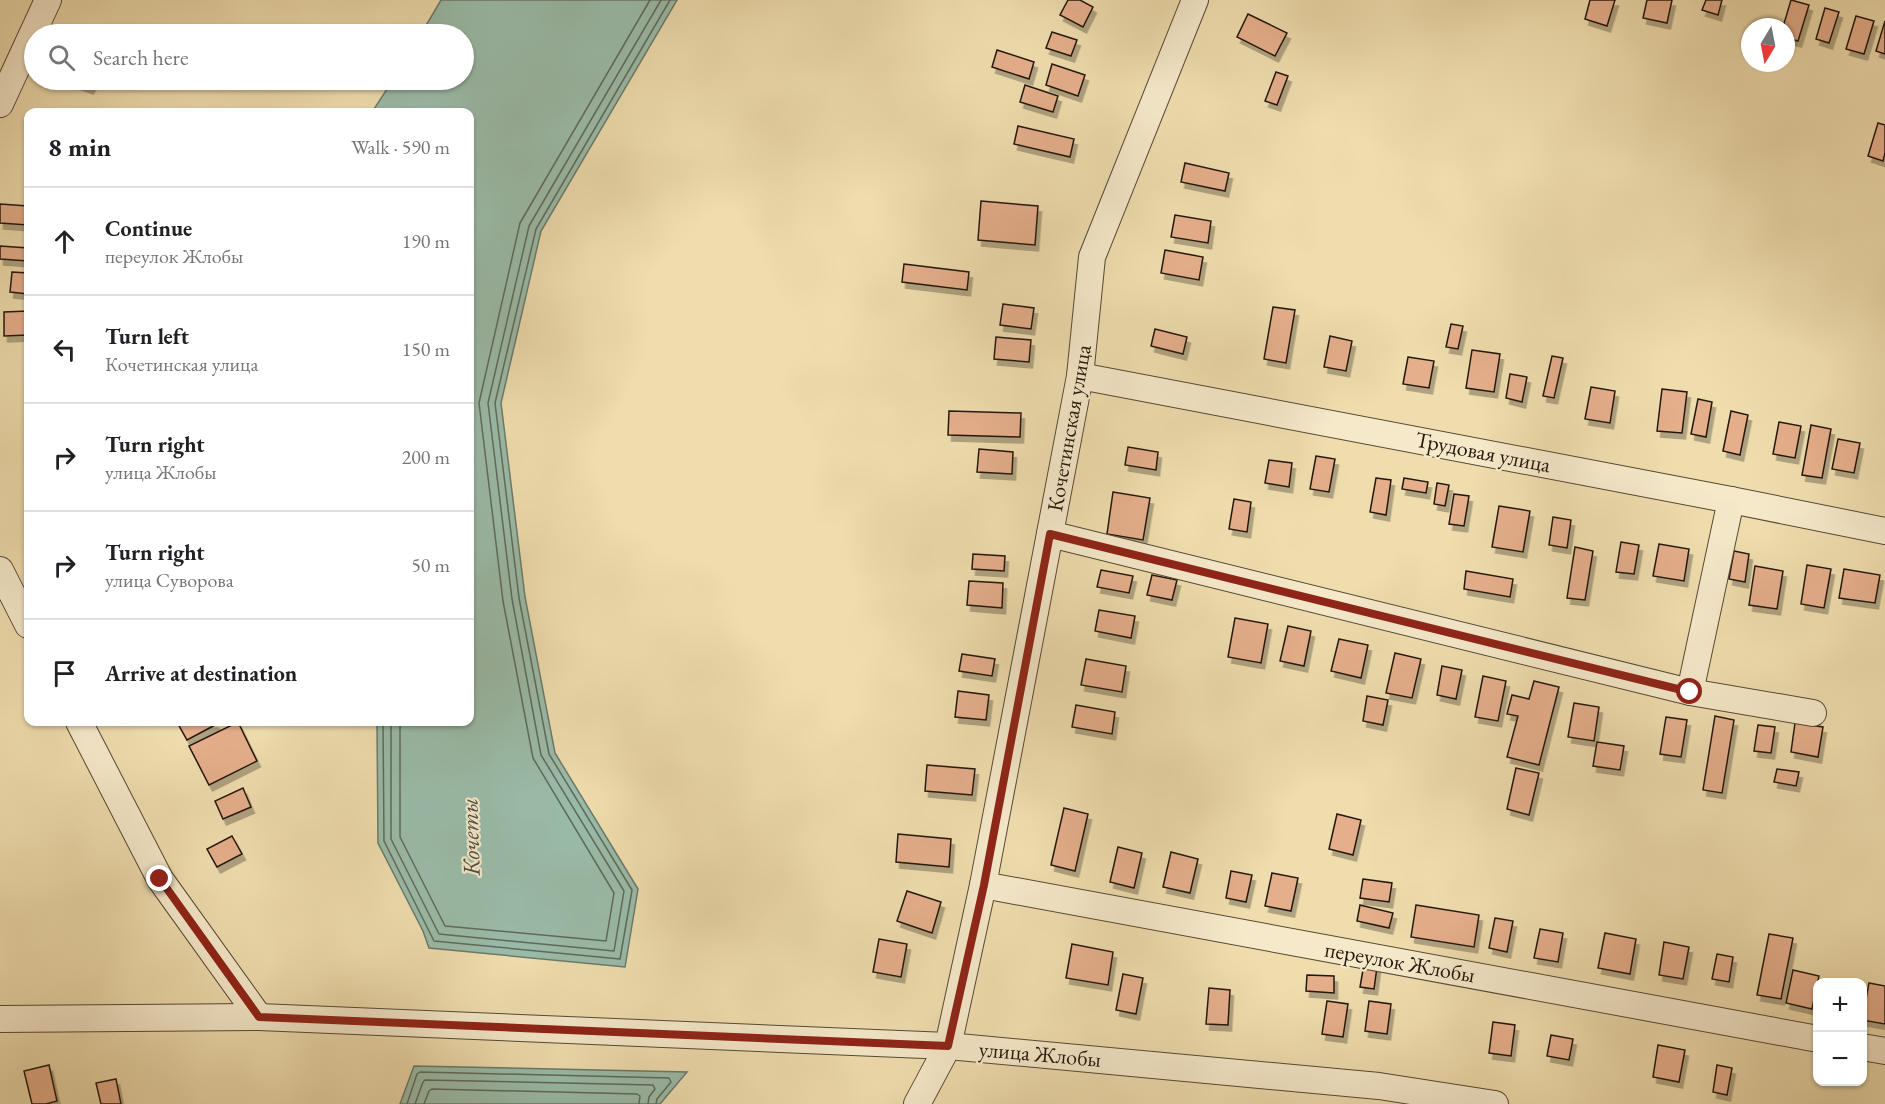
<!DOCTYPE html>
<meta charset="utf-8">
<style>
:root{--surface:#fff;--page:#f2f2f2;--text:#202124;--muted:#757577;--line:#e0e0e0}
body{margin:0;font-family:"EB Garamond",serif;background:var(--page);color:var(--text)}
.controls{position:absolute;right:18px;bottom:18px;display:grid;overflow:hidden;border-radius:12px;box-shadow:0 2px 4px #0004}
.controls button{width:54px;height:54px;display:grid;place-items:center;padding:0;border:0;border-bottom:2px solid var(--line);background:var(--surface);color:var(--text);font:30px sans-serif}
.compass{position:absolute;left:1741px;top:18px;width:54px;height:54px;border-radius:50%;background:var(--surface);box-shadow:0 2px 4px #0004;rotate:190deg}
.stop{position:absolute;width:18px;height:18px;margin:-14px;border:4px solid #8f2418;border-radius:50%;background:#fff}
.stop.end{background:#8f2418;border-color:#fff;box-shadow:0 2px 6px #0008}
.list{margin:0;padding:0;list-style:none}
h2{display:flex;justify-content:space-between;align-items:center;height:78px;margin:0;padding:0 24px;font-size:26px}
h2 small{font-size:20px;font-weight:400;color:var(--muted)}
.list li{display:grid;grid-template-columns:39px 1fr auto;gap:18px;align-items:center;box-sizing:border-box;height:108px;padding:0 24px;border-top:2px solid var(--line)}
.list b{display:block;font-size:22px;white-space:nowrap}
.list p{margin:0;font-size:20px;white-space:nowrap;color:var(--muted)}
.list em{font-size:20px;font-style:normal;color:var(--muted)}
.icon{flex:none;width:33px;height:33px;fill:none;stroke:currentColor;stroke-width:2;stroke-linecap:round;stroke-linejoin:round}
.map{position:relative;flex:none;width:1885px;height:1104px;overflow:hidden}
.search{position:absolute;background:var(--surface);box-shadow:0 2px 4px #0004;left:24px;top:24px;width:450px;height:66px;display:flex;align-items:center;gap:15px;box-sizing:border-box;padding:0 21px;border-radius:33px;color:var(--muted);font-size:22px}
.panel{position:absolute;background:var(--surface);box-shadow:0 2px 4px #0004;left:24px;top:108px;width:450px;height:618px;border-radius:12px}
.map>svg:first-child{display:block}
.water{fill:#9abcaa;stroke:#6a7a6b;stroke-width:1.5}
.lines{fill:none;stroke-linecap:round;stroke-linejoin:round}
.shore{stroke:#5e6a5b;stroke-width:1.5}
.building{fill:#e6af8c;stroke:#23180c;stroke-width:1.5;filter:url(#shadow)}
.minor-casing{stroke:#564934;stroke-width:28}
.minor{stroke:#f5e9ca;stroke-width:26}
.route{stroke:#8f2418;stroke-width:8}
.labels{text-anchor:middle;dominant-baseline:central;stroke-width:4.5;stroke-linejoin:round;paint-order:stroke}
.street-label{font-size:22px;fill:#23180c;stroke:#f5e9ca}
.water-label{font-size:24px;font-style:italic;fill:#4d5143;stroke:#f5e9ca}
</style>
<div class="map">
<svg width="1885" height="1104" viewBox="0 0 1885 1104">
<defs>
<filter id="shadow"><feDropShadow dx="3.5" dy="6" stdDeviation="0" flood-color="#0004"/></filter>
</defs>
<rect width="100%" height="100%" fill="#efddae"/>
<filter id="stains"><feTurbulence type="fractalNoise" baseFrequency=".00333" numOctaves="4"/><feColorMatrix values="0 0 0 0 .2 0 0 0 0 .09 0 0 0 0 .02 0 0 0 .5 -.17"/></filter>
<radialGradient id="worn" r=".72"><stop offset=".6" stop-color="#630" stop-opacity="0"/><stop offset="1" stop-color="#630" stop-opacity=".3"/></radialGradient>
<g class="water">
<path d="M441 0H677L541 231 501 403 525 597 555 753 638 889 625 967 429 948 423 931 378 843 377 722H470V112H372L393 80H464V34H421Z"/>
<path d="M414 1066 687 1072 660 1104H400Z"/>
</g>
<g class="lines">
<g class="shore">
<path d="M383 722 384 841 434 941 620 959 632 890 549 754 519 598 495 403 536 229 670 0"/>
<path d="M391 722V839L439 934 614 951 624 891 541 755 512 599 488 403 529 226 661 0"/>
<path d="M400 722V837L445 926 606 941 614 893 533 758 503 601 479 403 520 223 650 0"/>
<path d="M407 1104 417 1074 420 1072 669 1078 671 1082 657 1099 656 1104"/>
<path d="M415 1104 423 1082 425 1080 653 1085 655 1089 649 1097 648 1104"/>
<path d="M424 1104 429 1091 432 1089 637 1094 640 1096 639 1104"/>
</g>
</g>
<g class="building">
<path d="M1068 0H1080L1093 7 1083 27 1060 15Z"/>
<path d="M1590 0H1615L1607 26 1585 19Z"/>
<path d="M1647 0H1672L1667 23 1643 18Z"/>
<path d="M1706 0H1722L1718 15 1702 10Z"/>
<path d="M1791 0 1809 5 1798 41 1786 38V27H1783Z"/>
<path d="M1825 8 1839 12 1829 43 1816 39Z"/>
<path d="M1248 14 1287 33 1275 56 1237 37Z"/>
<path d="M1856 16 1874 21 1864 54 1846 49Z"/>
<path d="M1885 21V54L1876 51Z"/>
<path d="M1052 32 1077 40 1071 56 1046 48Z"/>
<path d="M997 50 1034 62 1029 79 992 67Z"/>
<path d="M1052 64 1085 75 1078 96 1046 85Z"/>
<path d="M1276 72 1288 76 1277 105 1265 101Z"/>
<path d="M67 80H94L90 88Z"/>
<path d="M1025 85 1058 96 1053 112 1020 102Z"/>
<path d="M1878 123 1885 125V153L1883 161 1868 156Z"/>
<path d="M1018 126 1074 139 1070 157 1014 144Z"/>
<path d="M1185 163 1229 173 1225 191 1181 182Z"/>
<path d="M981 201 1038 206 1035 245 978 240Z"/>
<path d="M0 204 28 206V225L0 223Z"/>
<path d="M1175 215 1211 221 1208 243 1171 237Z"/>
<path d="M0 246 28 248V261L0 259Z"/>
<path d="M1165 250 1203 257 1199 280 1161 273Z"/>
<path d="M904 264 969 272 967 290 902 282Z"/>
<path d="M12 272 28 273V294L10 292Z"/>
<path d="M1003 304 1034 308 1031 329 1000 325Z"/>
<path d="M1273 307 1295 310 1286 363 1264 359Z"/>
<path d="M28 311V335L4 336V312Z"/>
<path d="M1451 324 1463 326 1458 349 1446 347Z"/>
<path d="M1155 329 1187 337 1183 354 1151 346Z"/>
<path d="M1330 336 1352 341 1346 371 1324 367Z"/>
<path d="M996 337 1031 340 1029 362 994 359Z"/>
<path d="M1472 350 1500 354 1494 392 1466 388Z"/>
<path d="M1552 356 1563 358 1554 398 1543 396Z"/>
<path d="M1408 357 1434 361 1429 388 1403 384Z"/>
<path d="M1510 374 1527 377 1522 402 1506 398Z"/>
<path d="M1591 387 1615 391 1610 423 1585 419Z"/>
<path d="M1662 389 1687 392 1682 433 1657 431Z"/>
<path d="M1698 399 1712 402 1706 437 1691 434Z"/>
<path d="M949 411 1021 413 1020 437 948 435Z"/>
<path d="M1731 411 1748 415 1740 455 1723 451Z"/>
<path d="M1779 422 1801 426 1795 458 1773 454Z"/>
<path d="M1811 425 1831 429 1822 478 1802 475Z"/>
<path d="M1838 439 1860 443 1854 473 1832 469Z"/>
<path d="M1128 447 1158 452 1156 470 1125 465Z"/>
<path d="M979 449 1013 452 1012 474 977 472Z"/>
<path d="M1316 456 1335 459 1329 492 1310 489Z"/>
<path d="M1269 460 1292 463 1289 487 1265 483Z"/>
<path d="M1376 478 1391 480 1386 515 1370 512Z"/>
<path d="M1404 478 1428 482 1426 493 1402 489Z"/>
<path d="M1437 483 1449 485 1445 506 1434 504Z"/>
<path d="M1113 492 1150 498 1143 540 1107 534Z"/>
<path d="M1454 494 1469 496 1464 526 1449 524Z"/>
<path d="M1234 499 1251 502 1247 532 1229 529Z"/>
<path d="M1499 506 1530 511 1523 552 1492 547Z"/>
<path d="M1553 517 1571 520 1567 548 1549 545Z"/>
<path d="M1621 542 1639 545 1634 574 1616 572Z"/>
<path d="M1659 544 1689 549 1684 581 1653 576Z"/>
<path d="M1575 547 1593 551 1585 600 1567 598Z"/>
<path d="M1734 551 1749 554 1745 582 1729 579Z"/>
<path d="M973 554 1005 556 1004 571 972 569Z"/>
<path d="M1807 565 1831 569 1824 608 1801 604Z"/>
<path d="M1755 566 1783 571 1777 609 1749 605Z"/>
<path d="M1844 569 1880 575 1875 603 1839 598Z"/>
<path d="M1101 570 1133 576 1129 593 1097 587Z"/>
<path d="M1466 571 1513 579 1510 597 1464 589Z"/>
<path d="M1152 575 1177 580 1172 600 1147 595Z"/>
<path d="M969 581 1003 583 1002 608 967 605Z"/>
<path d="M1099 610 1135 616 1131 638 1095 631Z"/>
<path d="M1235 618 1268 624 1261 663 1228 657Z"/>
<path d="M1288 626 1311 631 1304 666 1280 661Z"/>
<path d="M1339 639 1368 645 1361 678 1331 671Z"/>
<path d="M1395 653 1421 659 1412 698 1386 693Z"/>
<path d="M962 654 995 659 992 676 959 671Z"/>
<path d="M1086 659 1126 666 1122 692 1081 685Z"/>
<path d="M1442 666 1462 670 1456 699 1437 695Z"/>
<path d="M1483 676 1506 681 1498 721 1475 717Z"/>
<path d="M1534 681 1559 687 1539 765 1507 757 1518 716 1507 714 1512 695 1529 699Z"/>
<path d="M958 691 989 695 986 720 955 717Z"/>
<path d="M1367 696 1388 700 1383 725 1363 721Z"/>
<path d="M1574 703 1599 707 1594 741 1568 737Z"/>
<path d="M1076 705 1115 712 1112 734 1072 727Z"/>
<path d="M1715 716 1734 720 1722 793 1703 790Z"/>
<path d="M1666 717 1687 720 1681 757 1660 754Z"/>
<path d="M177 722H215L217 724 187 740Z"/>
<path d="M238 722 257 761 209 785 189 746Z"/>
<path d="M1795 723 1823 727 1818 757 1791 752Z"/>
<path d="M1758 725 1775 727 1771 753 1754 751Z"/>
<path d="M1597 742 1624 746 1620 770 1593 766Z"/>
<path d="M927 765 975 769 972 795 925 791Z"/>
<path d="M1516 768 1539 773 1529 815 1507 809Z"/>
<path d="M1777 769 1799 772 1796 786 1774 782Z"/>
<path d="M243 788 251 807 223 819 215 801Z"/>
<path d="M1064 808 1088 814 1075 871 1051 865Z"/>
<path d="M1337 814 1361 820 1353 855 1329 849Z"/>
<path d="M898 834 951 839 949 867 896 862Z"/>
<path d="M232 836 242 854 217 867 207 849Z"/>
<path d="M1118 847 1142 853 1134 888 1110 882Z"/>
<path d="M1171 852 1198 859 1190 893 1163 887Z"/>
<path d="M1231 871 1252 875 1246 902 1226 898Z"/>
<path d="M1272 873 1298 878 1291 911 1265 906Z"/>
<path d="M1363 879 1392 883 1389 902 1360 898Z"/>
<path d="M907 891 941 902 932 933 897 921Z"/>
<path d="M1360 905 1393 913 1389 928 1357 921Z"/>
<path d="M1416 905 1479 915 1474 947 1411 937Z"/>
<path d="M1495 918 1513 921 1507 952 1489 948Z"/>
<path d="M1540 929 1563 933 1558 962 1534 958Z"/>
<path d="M1605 933 1636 939 1630 974 1598 968Z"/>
<path d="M1769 934 1793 938 1781 999 1757 995Z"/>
<path d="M879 939 907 944 901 977 873 972Z"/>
<path d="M1664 942 1689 947 1683 979 1659 975Z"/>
<path d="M1072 944 1113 952 1108 985 1066 978Z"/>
<path d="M1717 954 1733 957 1729 982 1712 979Z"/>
<path d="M1364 964 1377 967 1374 989 1360 987Z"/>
<path d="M1793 970 1819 976 1812 1009 1786 1003Z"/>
<path d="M1123 974 1143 978 1136 1014 1116 1010Z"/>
<path d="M1307 975 1334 976V993L1306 991Z"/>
<path d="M1869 983 1885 986V1024L1862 1020Z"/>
<path d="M1209 988 1230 990 1228 1025 1206 1024Z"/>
<path d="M1327 1001 1348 1004 1343 1037 1322 1034Z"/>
<path d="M1369 1001 1391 1004 1387 1034 1365 1031Z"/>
<path d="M1493 1022 1515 1025 1511 1056 1489 1053Z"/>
<path d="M1551 1035 1573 1039 1569 1060 1547 1056Z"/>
<path d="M1658 1045 1685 1050 1679 1082 1653 1077Z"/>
<path d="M49 1065 57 1101 46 1104H32L24 1071Z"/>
<path d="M1717 1065 1732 1068 1727 1095 1713 1092Z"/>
<path d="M116 1079 121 1104H101L96 1083Z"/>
</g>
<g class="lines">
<g class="minor-casing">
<g id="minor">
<path d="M0 104 48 0"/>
<path d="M1080 376 1731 500 1885 531"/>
<path d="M1050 534 1690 692 1813 713"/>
<path d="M0 570 28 625"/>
<path d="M1690 692 1731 500"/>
<path d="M79 722 160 879 259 1017"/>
<path d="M983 885 1818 1039"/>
<path d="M0 1019 259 1017 948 1046 1379 1086 1495 1104"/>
<path d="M1862 1047 1885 1051"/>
<path d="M917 1104 948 1046 983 885 1080 376 1092 257 1195 0"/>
</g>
</g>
<use href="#minor" class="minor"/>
</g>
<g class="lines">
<path class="route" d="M160 879 259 1017 948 1046 984 885 1050 534 1690 692"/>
</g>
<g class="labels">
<g class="street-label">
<text transform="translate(1069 428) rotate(-80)">Кочетинская улица</text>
<text transform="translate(1483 452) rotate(11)">Трудовая улица</text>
<text transform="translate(1400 962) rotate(10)">переулок Жлобы</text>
<text transform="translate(1040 1054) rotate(5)">улица Жлобы</text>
</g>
<g class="water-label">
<text transform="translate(470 837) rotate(-92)">Кочеты</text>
</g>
</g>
<rect width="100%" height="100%" filter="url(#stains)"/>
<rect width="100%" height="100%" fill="url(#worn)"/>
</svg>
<div class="controls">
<button>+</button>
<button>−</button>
</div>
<svg class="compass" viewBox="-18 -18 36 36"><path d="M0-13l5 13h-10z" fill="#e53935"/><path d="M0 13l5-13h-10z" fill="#757577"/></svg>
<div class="stop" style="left:1690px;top:692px"></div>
<div class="stop end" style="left:160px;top:879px"></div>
<div class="search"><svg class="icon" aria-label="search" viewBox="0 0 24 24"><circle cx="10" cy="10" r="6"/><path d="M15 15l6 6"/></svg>Search here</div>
<section class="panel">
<h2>8 min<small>Walk · 590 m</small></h2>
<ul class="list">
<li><svg class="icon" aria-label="ahead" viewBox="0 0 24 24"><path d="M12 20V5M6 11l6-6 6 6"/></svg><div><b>Continue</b><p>переулок Жлобы</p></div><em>190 m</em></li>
<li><svg class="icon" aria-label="left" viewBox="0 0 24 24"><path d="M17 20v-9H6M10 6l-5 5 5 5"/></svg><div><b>Turn left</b><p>Кочетинская улица</p></div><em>150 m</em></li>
<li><svg class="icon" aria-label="right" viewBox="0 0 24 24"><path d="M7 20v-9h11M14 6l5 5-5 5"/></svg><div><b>Turn right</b><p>улица Жлобы</p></div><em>200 m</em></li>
<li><svg class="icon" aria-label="right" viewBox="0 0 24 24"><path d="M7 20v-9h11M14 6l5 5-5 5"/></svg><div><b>Turn right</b><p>улица Суворова</p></div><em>50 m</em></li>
<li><svg class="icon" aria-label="arrive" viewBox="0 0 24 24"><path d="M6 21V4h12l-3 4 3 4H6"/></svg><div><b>Arrive at destination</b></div></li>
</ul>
</section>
</div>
